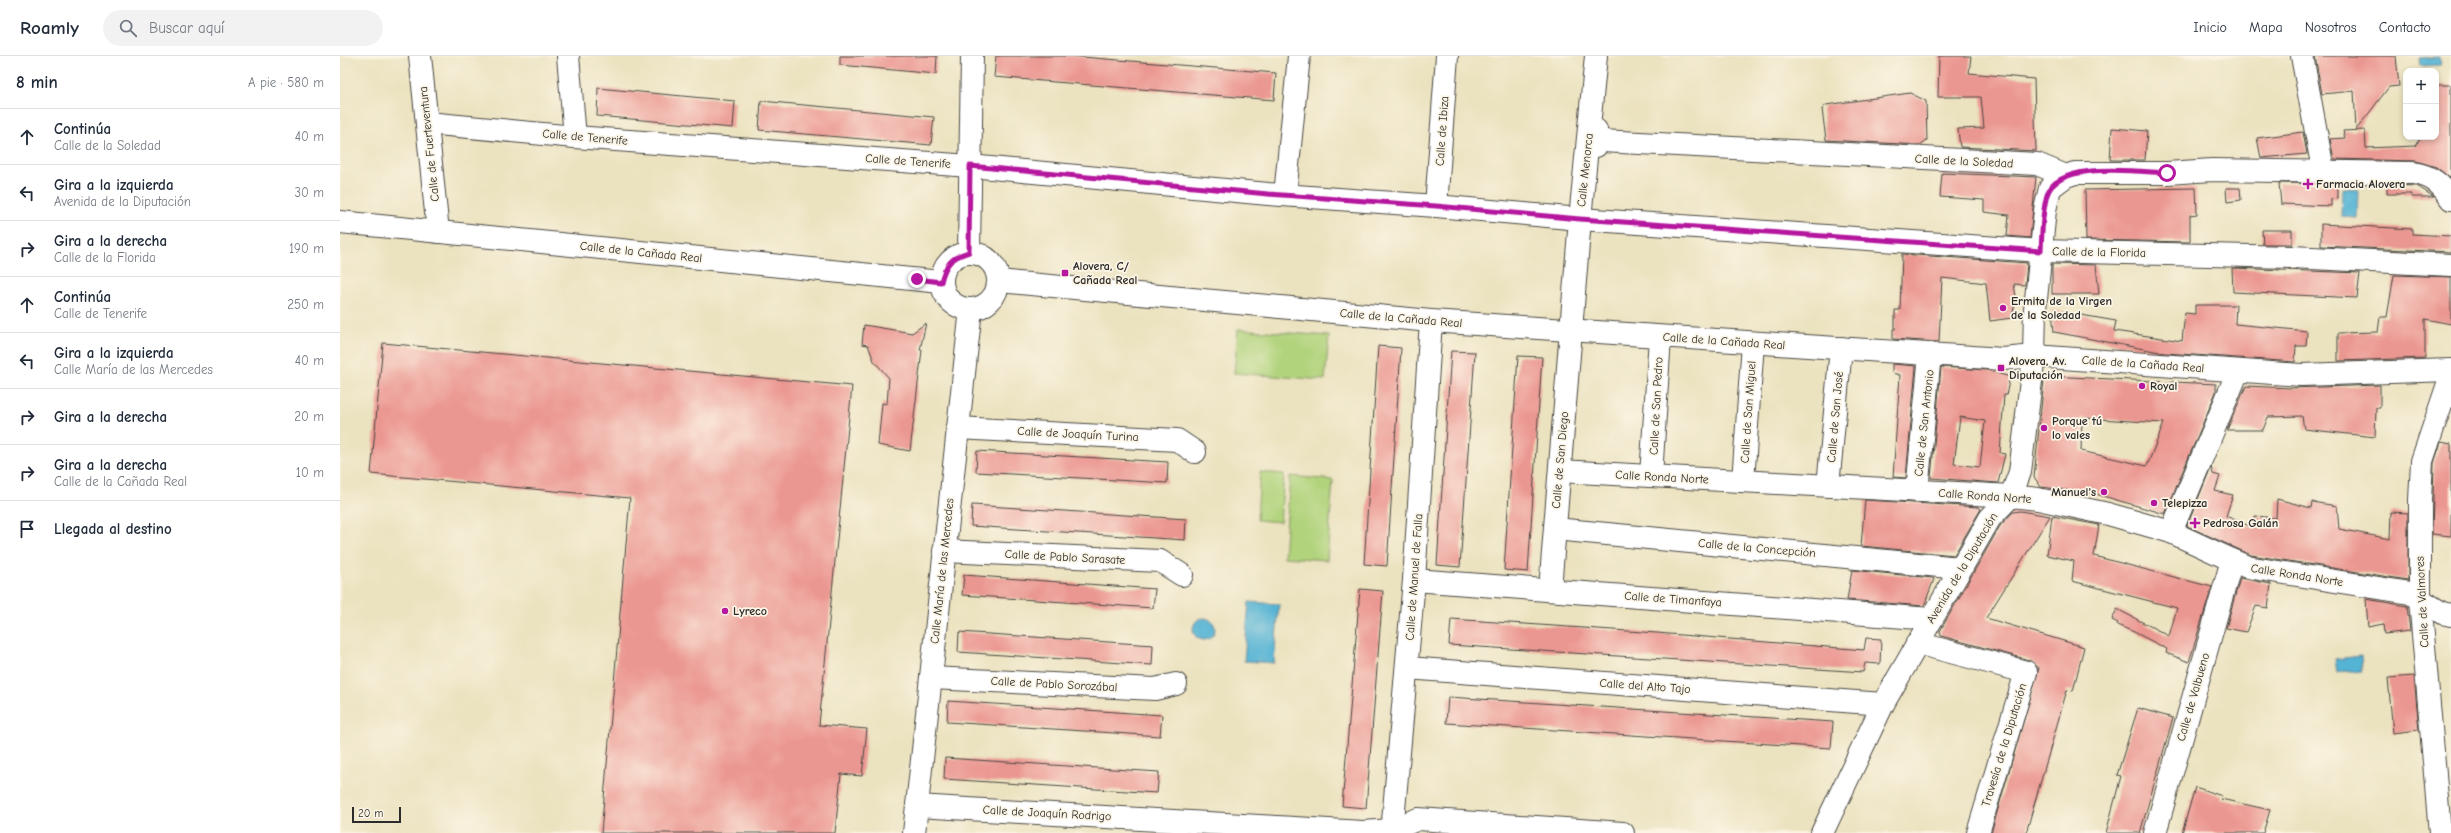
<!DOCTYPE html>
<html lang="es">
<meta charset="utf-8">
<style>
:root{--surface:#fff;--page:#f2f2f3;--text:#1f2937;--muted:#747a83;--line:#e0e1e3}
body{margin:0;font-family:"Comic Neue",sans-serif;background:var(--page);color:var(--text)}
.controls{position:absolute;right:12px;top:12px;display:grid;overflow:hidden;border-radius:8px;box-shadow:0 2px 6px #0003}
.controls button{width:36px;height:36px;display:grid;place-items:center;padding:0;border:0;border-bottom:1px solid var(--line);background:var(--surface);color:var(--text);font:20px sans-serif}
.scale{position:absolute;left:12px;bottom:10px;width:49px;box-sizing:border-box;padding-left:4px;border:2px solid #2b2b2b;border-top:0;font-size:11px;line-height:14px;white-space:nowrap;color:#2b2b2b;-webkit-text-stroke:3px #fcf5e5;paint-order:stroke}
.stop{position:absolute;width:12px;height:12px;margin:-9px;border:3px solid #b5179e;border-radius:50%;background:#fff}
.stop.end{background:#b5179e;border-color:#fff;box-shadow:0 1px 4px #0008}
.list{margin:0;padding:0;list-style:none}
h2{display:flex;justify-content:space-between;align-items:center;height:52px;margin:0;padding:0 16px;font-size:17px}
h2 small{font-size:13px;font-weight:400;color:var(--muted)}
.list li{display:grid;grid-template-columns:26px 1fr auto;gap:12px;align-items:center;box-sizing:border-box;height:56px;padding:0 16px;border-top:1px solid var(--line)}
.list b{display:block;font-size:15px;white-space:nowrap}
.list p{margin:0;font-size:13px;white-space:nowrap;color:var(--muted)}
.list em{font-size:13px;font-style:normal;color:var(--muted)}
.icon{flex:none;width:22px;height:22px;fill:none;stroke:currentColor;stroke-width:2;stroke-linecap:round;stroke-linejoin:round}
.map{position:relative;flex:none;width:2111px;height:777px;overflow:hidden}
header{display:flex;align-items:center;gap:24px;box-sizing:border-box;height:56px;padding:0 20px;background:var(--surface);border-bottom:1px solid var(--line)}
header strong{font-size:19px}
nav{display:flex;gap:22px;margin-inline-start:auto;font-size:14px}
.search{width:280px;height:36px;background:var(--page);display:flex;align-items:center;gap:10px;box-sizing:border-box;padding:0 14px;border-radius:22px;color:var(--muted);font-size:15px}
main{display:flex}
aside{flex:1;background:var(--surface)}
.map>svg:first-child{display:block}
.green{fill:#b1d37b;stroke:#6e7f53}
.water{fill:#55b3d4;stroke:#406f80}
.building{fill:#eb9791;fill-rule:evenodd}
.lines{fill:none;stroke-linecap:round;stroke-linejoin:round}
.minor-casing{stroke:#484641;stroke-width:24}
.minor{stroke:#fff;stroke-width:22}
.route{stroke:#b5179e;stroke-width:5}
.poi-dot{fill:#b5179e;stroke:#fcf5e5;stroke-width:1.5}
.labels{text-anchor:middle;dominant-baseline:central;stroke-width:3.5;stroke-linejoin:round;paint-order:stroke}
.street-label{font-size:12px;fill:#2b2b2b;stroke:#fcf5e5}
.poi-label{font-size:12px;font-weight:bold;fill:#2b2b2b;stroke:#fcf5e5;text-anchor:start}
</style>
<header>
<strong>Roamly</strong>
<div class="search"><svg class="icon" aria-label="search" viewBox="0 0 24 24"><circle cx="10" cy="10" r="6"/><path d="M15 15l6 6"/></svg>Buscar aquí</div>
<nav><a>Inicio</a><a>Mapa</a><a>Nosotros</a><a>Contacto</a></nav>
</header>
<main>
<aside>
<h2>8 min<small>A pie · 580 m</small></h2>
<ul class="list">
<li><svg class="icon" aria-label="ahead" viewBox="0 0 24 24"><path d="M12 20V5M6 11l6-6 6 6"/></svg><div><b>Continúa</b><p>Calle de la Soledad</p></div><em>40 m</em></li>
<li><svg class="icon" aria-label="left" viewBox="0 0 24 24"><path d="M17 20v-9H6M10 6l-5 5 5 5"/></svg><div><b>Gira a la izquierda</b><p>Avenida de la Diputación</p></div><em>30 m</em></li>
<li><svg class="icon" aria-label="right" viewBox="0 0 24 24"><path d="M7 20v-9h11M14 6l5 5-5 5"/></svg><div><b>Gira a la derecha</b><p>Calle de la Florida</p></div><em>190 m</em></li>
<li><svg class="icon" aria-label="ahead" viewBox="0 0 24 24"><path d="M12 20V5M6 11l6-6 6 6"/></svg><div><b>Continúa</b><p>Calle de Tenerife</p></div><em>250 m</em></li>
<li><svg class="icon" aria-label="left" viewBox="0 0 24 24"><path d="M17 20v-9H6M10 6l-5 5 5 5"/></svg><div><b>Gira a la izquierda</b><p>Calle María de las Mercedes</p></div><em>40 m</em></li>
<li><svg class="icon" aria-label="right" viewBox="0 0 24 24"><path d="M7 20v-9h11M14 6l5 5-5 5"/></svg><div><b>Gira a la derecha</b></div><em>20 m</em></li>
<li><svg class="icon" aria-label="right" viewBox="0 0 24 24"><path d="M7 20v-9h11M14 6l5 5-5 5"/></svg><div><b>Gira a la derecha</b><p>Calle de la Cañada Real</p></div><em>10 m</em></li>
<li><svg class="icon" aria-label="arrive" viewBox="0 0 24 24"><path d="M6 21V4h12l-3 4 3 4H6"/></svg><div><b>Llegada al destino</b></div></li>
</ul>
</aside>
<div class="map">
<svg width="2111" height="777" viewBox="0 0 2111 777">
<rect width="100%" height="100%" fill="#fcf5e5"/>
<filter id="ink" filterUnits="userSpaceOnUse"><feTurbulence type="fractalNoise" baseFrequency=".025" numOctaves="2"/><feDisplacementMap in="SourceGraphic" scale="8" xChannelSelector="R" yChannelSelector="G"/><feConvolveMatrix kernelMatrix="1 2 1 2 8 2 1 2 1" color-interpolation-filters="sRGB"/></filter>
<filter id="wash" filterUnits="userSpaceOnUse"><feTurbulence type="fractalNoise" baseFrequency=".012" numOctaves="4" result="noise"/><feDisplacementMap in="SourceGraphic" scale="16" xChannelSelector="R" yChannelSelector="G"/><feGaussianBlur stdDeviation="0.9" result="paint"/><feColorMatrix in="noise" values="0 0 0 0 0 0 0 0 0 0 0 0 0 0 0 0 0 1.4 0 .05"/><feComposite in="paint" operator="in"/></filter>
<g filter="url(#wash)">
<rect width="100%" height="100%" fill="#ebe2bf"/>
<g class="green">
<path d="M898 273 989 280 985 324 894 317Z"/>
<path d="M920 416 944 418 940 466 917 464Z"/>
<path d="M950 420 993 424 987 504 944 501Z"/>
</g>
<g class="water">
<path d="M2099 1 2100 9 2080 10 2079 2Z"/>
<path d="M2002 132 2018 133 2017 162 2001 161Z"/>
<path d="M909 546 939 548 934 607 904 605Z"/>
<circle cx="864" cy="573" r="11"/>
<path d="M2021 600 2022 614 1997 616 1995 603Z"/>
</g>
<g id="blocks">
<g class="building">
<path d="M500 0H597L596 18 500 9Z"/>
<path d="M656 0H730L936 17 934 44 654 21Z"/>
<path d="M1599 0H1631L1629 17 1694 23 1696 95 1620 91 1618 73 1644 72 1641 41H1598Z"/>
<path d="M1975 0H2056L2059 30 2049 31 2016 74 2014 35 1982 38Z"/>
<path d="M2096 29H2111V123L2096 111 2076 105 1994 103 1990 83 2005 82 2003 75 2025 74 2026 92 2075 90 2081 81H2096Z"/>
<path d="M258 32 395 45 393 72 257 60Z"/>
<path d="M1570 37 1586 45 1587 84 1580 89 1486 84 1482 53 1486 49Z"/>
<path d="M421 45 594 61 591 89 419 74Z"/>
<path d="M1772 72 1807 75 1805 104H1770Z"/>
<path d="M1963 76 1967 98 1921 102 1917 82Z"/>
<path d="M1602 117 1696 121 1690 182 1667 180 1669 159 1644 156V144L1600 141Z"/>
<path d="M1939 127 1998 128V142L1991 143V150L1941 148Z"/>
<path d="M2047 129 2077 130 2094 141H2071V138H2047Z"/>
<path d="M1856 132 1857 158 1850 159V186L1746 184 1745 134Z"/>
<path d="M1886 132H1900L1901 144 1887 146Z"/>
<path d="M1981 168 2072 173V178L2111 180V196L1981 190Z"/>
<path d="M1922 174H1952V188H1923Z"/>
<path d="M1562 198 1687 207 1685 229 1674 228 1676 241 1672 262 1650 265 1646 227 1602 222 1599 286 1553 283V273H1555V254H1560Z"/>
<path d="M1712 208 1756 209 1759 238H1712Z"/>
<path d="M1892 212 2020 217 2017 242 1893 236Z"/>
<path d="M2054 219 2111 221V268L2085 263V302L1998 305V277L2038 276 2040 261H2047Z"/>
<path d="M1855 249H1896L1895 268 1967 275 1966 290H1956L1955 306 1825 297 1714 276 1712 254 1776 265 1774 275 1842 285 1845 257 1855 258Z"/>
<path d="M586 267 580 294H582L570 395 538 389 542 347 547 348 549 322 534 305 528 289 522 288 524 269 572 277Z"/>
<path d="M43 287 512 330 479 669 527 673 522 720 501 718 495 777H261L290 442 31 418Z"/>
<path d="M1038 290 1061 292 1047 510 1024 508Z"/>
<path d="M1111 295 1135 296 1120 511 1097 509Z"/>
<path d="M1178 300 1202 301 1188 516 1164 514Z"/>
<path d="M1552 308 1576 310 1566 422 1553 421 1560 319 1552 317Z"/>
<path d="M1601 311 1647 314 1670 321 1666 339H1664L1660 397 1665 398 1658 427 1591 422ZM1620 361 1645 365 1640 411 1614 408Z"/>
<path d="M1708 320 1876 328V336L1825 458 1756 438 1701 431 1694 421 1704 324ZM1742 362 1824 367 1807 410 1741 395Z"/>
<path d="M2040 329V352H2036L2035 381 1964 373 1962 360 1928 361 1923 374H1887L1906 330 1951 332Z"/>
<path d="M2101 386 2111 388V480L2092 478 2094 407Z"/>
<path d="M637 395 828 406 827 427 636 416Z"/>
<path d="M1871 411 1873 418 1880 420 1875 435 1893 439 1886 460 1914 472 1915 460 1936 462 1937 443 1971 452 1972 446 1997 450 1999 473 2050 483 2051 456 2068 457V524L1911 499 1847 470Z"/>
<path d="M1525 444 1638 451 1641 453 1614 499 1521 490Z"/>
<path d="M632 449 846 463 845 484 631 470Z"/>
<path d="M1680 455 1710 460 1646 562 1744 591 1733 635 1727 634 1686 777H1651L1699 612 1689 604 1601 580 1600 575 1660 470 1673 456Z"/>
<path d="M1712 460 1759 469 1754 500 1872 531 1849 606 1826 597 1827 593 1794 576 1777 569 1778 567 1772 564 1777 553 1829 580 1837 552 1732 525 1734 505 1707 499Z"/>
<path d="M1512 514 1593 522 1594 523 1584 550 1507 544Z"/>
<path d="M624 519 815 533 813 552 622 539Z"/>
<path d="M1900 522 1931 528 1928 552 1916 550 1906 576 1886 572Z"/>
<path d="M1020 533 1043 535 1026 752 1002 750Z"/>
<path d="M2026 543 2067 550 2070 575 2044 578 2043 568 2028 571Z"/>
<path d="M1111 563 1317 577 1524 594 1526 582 1541 583 1540 608 1525 607 1523 616 1109 589Z"/>
<path d="M619 576 813 589 812 609 618 596Z"/>
<path d="M2074 620 2079 674 2053 677 2048 622Z"/>
<path d="M1108 641 1493 666 1491 692 1106 667Z"/>
<path d="M608 645 822 659 820 680 607 666Z"/>
<path d="M1798 652 1833 662 1800 777H1766L1781 720 1777 719Z"/>
<path d="M605 702 819 716 817 737 604 723Z"/>
<path d="M1855 731 1882 740 1881 743 1930 754 1923 777H1842Z"/>
</g>
</g>
</g>
<g filter="url(#ink)">
<use href="#blocks" fill-opacity="0" stroke="#484641" stroke-width="1"/>
<g class="lines">
<g class="minor-casing">
<g id="minor">
<path d="M80 0 98 176"/>
<path d="M228 0 235 81"/>
<path d="M1962 0 1983 114"/>
<path d="M87 67 235 81 630 110 928 138 1096 150 1240 163 1701 195 1952 201 2111 209"/>
<path d="M1253 74H1256V90L1259 83 1262 85 1697 108 1726 120"/>
<path d="M945 139 959 0"/>
<path d="M1096 150 1107 0"/>
<path d="M0 166 601 226"/>
<path d="M629 196 632 0"/>
<circle cx="630" cy="225" r="28"/>
<path d="M658 225 1091 265 1663 303 1694 300 1961 319 2111 314"/>
<path d="M618 372 837 384 855 396"/>
<path d="M1220 415 1671 440 1698 443 1768 458 1831 476 1907 511 2070 537 2102 557 2111 559"/>
<path d="M1311 420 1320 281"/>
<path d="M1403 425 1413 287"/>
<path d="M1488 430 1501 292"/>
<path d="M1577 435 1590 298"/>
<path d="M1215 473 1620 512"/>
<path d="M1831 476 1898 315"/>
<path d="M604 495 820 505 842 519"/>
<path d="M1074 524 1591 563"/>
<path d="M1210 533 1240 163 1256 0"/>
<path d="M1577 587 1686 616 1638 777"/>
<path d="M1067 612 1543 648"/>
<path d="M591 622 815 633 836 628"/>
<path d="M577 750 1023 776 1052 774 1078 763 1283 777"/>
<path d="M574 777 631 253"/>
<path d="M1052 777 1074 524 1091 265"/>
<path d="M1482 777 1543 648 1650 462 1671 440 1680 416 1694 300 1695 253 1705 154 1710 132 1726 120 1735 117H1827L1872 114 2074 117C2092 120 2101 128 2111 143"/>
<path d="M1815 777 1892 504"/>
<path d="M2100 777 2080 543V444L2082 405 2111 319"/>
</g>
</g>
<use href="#minor" class="minor"/>
</g>
</g>
<g class="lines" filter="url(#ink)">
<path class="route" d="M577 223 601 226C605 208 612 201 629 196L630 110 928 138 1096 150 1240 163 1701 195C1702 177 1702 156 1707 139 1718 104 1799 116 1827 117"/>
</g>
<g class="poi-dot">
<path d="M1966 122h4v4h4v4h-4v4h-4v-4h-4v-4h4z"/>
<rect x="721" y="213" width="8" height="8" rx="2"/>
<circle cx="1663" cy="252" r="4"/>
<rect x="1657" y="308" width="8" height="8" rx="2"/>
<circle cx="1802" cy="330" r="4"/>
<circle cx="1704" cy="372" r="4"/>
<circle cx="1764" cy="436" r="4"/>
<circle cx="1814" cy="447" r="4"/>
<path d="M1853 461h4v4h4v4h-4v4h-4v-4h-4v-4h4z"/>
<circle cx="385" cy="555" r="4"/>
</g>
<g class="labels">
<g class="street-label">
<text transform="translate(1102 75) rotate(-86)">Calle de Ibiza</text>
<text transform="translate(245 81) rotate(5)">Calle de Tenerife</text>
<text transform="translate(89 88) rotate(-96)">Calle de Fuerteventura</text>
<text transform="translate(568 105) rotate(4)">Calle de Tenerife</text>
<text transform="translate(1624 105) rotate(3)">Calle de la Soledad</text>
<text transform="translate(1245 114) rotate(-84)">Calle Menorca</text>
<text transform="translate(301 196) rotate(6)">Calle de la Cañada Real</text>
<text transform="translate(1759 196) rotate(1)">Calle de la Florida</text>
<text transform="translate(1061 262) rotate(5)">Calle de la Cañada Real</text>
<text transform="translate(1384 285) rotate(4)">Calle de la Cañada Real</text>
<text transform="translate(1803 308) rotate(4)">Calle de la Cañada Real</text>
<text transform="translate(1316 350) rotate(-87)">Calle de San Pedro</text>
<text transform="translate(1408 356) rotate(-86)">Calle de San Miguel</text>
<text transform="translate(1495 361) rotate(-85)">Calle de San José</text>
<text transform="translate(1584 367) rotate(-84)">Calle de San Antonio</text>
<text transform="translate(738 378) rotate(3)">Calle de Joaquín Turina</text>
<text transform="translate(1220 404) rotate(-85)">Calle de San Diego</text>
<text transform="translate(1322 421) rotate(3)">Calle Ronda Norte</text>
<text transform="translate(1645 440) rotate(4)">Calle Ronda Norte</text>
<text transform="translate(1417 492) rotate(5)">Calle de la Concepción</text>
<text transform="translate(725 501) rotate(3)">Calle de Pablo Sarasate</text>
<text transform="translate(1622 512) rotate(-59)">Avenida de la Diputación</text>
<text transform="translate(602 515) rotate(-84)">Calle María de las Mercedes</text>
<text transform="translate(1957 519) rotate(9)">Calle Ronda Norte</text>
<text transform="translate(1074 521) rotate(-86)">Calle de Manuel de Falla</text>
<text transform="translate(1333 543) rotate(4)">Calle de Timanfaya</text>
<text transform="translate(2082 546) rotate(-93)">Calle de Valmores</text>
<text transform="translate(714 628) rotate(3)">Calle de Pablo Sorozábal</text>
<text transform="translate(1305 630) rotate(4)">Calle del Alto Tajo</text>
<text transform="translate(1853 641) rotate(-74)">Calle de Valbueno</text>
<text transform="translate(1664 689) rotate(-73)">Travesía de la Diputación</text>
<text transform="translate(707 757) rotate(3)">Calle de Joaquín Rodrigo</text>
</g>
<g class="poi-label">
<text x="1976" y="128">Farmacia Alovera</text>
<text x="733" y="210">Alovera, C/<tspan x="733" dy="14">Cañada Real</tspan></text>
<text x="1671" y="245">Ermita de la Virgen<tspan x="1671" dy="14">de la Soledad</tspan></text>
<text x="1669" y="305">Alovera, Av.<tspan x="1669" dy="14">Diputación</tspan></text>
<text x="1810" y="330">Royal</text>
<text x="1712" y="365">Porque tú<tspan x="1712" dy="14">lo vales</tspan></text>
<text x="1756" y="436" text-anchor="end">Manuel's</text>
<text x="1822" y="447">Telepizza</text>
<text x="1863" y="467">Pedrosa Galán</text>
<text x="393" y="555">Lyreco</text>
</g>
</g>
</svg>
<div class="controls">
<button>+</button>
<button>−</button>
</div>
<div class="scale">20 m</div>
<div class="stop" style="left:1827px;top:117px"></div>
<div class="stop end" style="left:577px;top:223px"></div>
</div>
</main>
